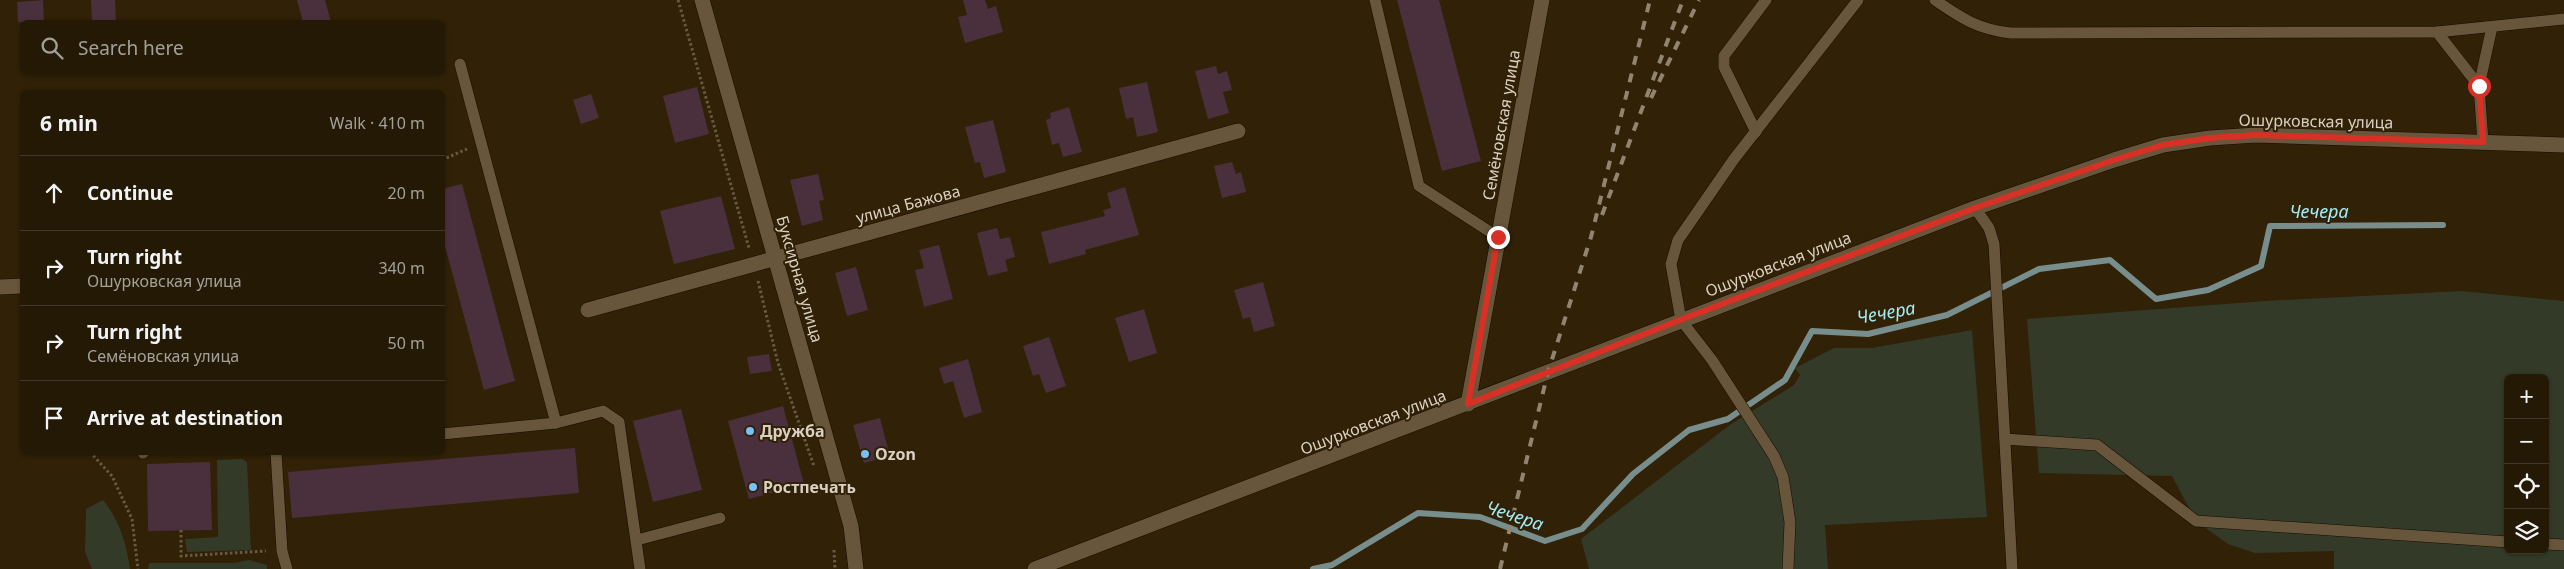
<!DOCTYPE html>
<meta charset="utf-8">
<style>
:root{--surface:#241905;--page:#302613;--text:#f1f3f6;--muted:#a3a09a;--line:#413827}
body{margin:0;font-family:"Noto Sans",sans-serif;background:var(--page);color:var(--text)}
.controls{position:absolute;right:15px;bottom:15px;display:grid;overflow:hidden;border-radius:8px;box-shadow:0 1px 4px #0004}
.controls button{width:45px;height:45px;display:grid;place-items:center;padding:0;border:0;border-bottom:1px solid var(--line);background:var(--surface);color:var(--text);font:25px sans-serif}
.stop{position:absolute;width:15px;height:15px;margin:-11px;border:4px solid #d93025;border-radius:50%;background:#fff}
.stop.end{background:#d93025;border-color:#fff;box-shadow:0 1px 5px #0008}
.list{margin:0;padding:0;list-style:none}
h2{display:flex;justify-content:space-between;align-items:center;height:65px;margin:0;padding:0 20px;font-size:21px}
h2 small{font-size:16px;font-weight:400;color:var(--muted)}
.list li{display:grid;grid-template-columns:32px 1fr auto;gap:15px;align-items:center;box-sizing:border-box;height:75px;padding:0 20px;border-top:1px solid var(--line)}
.list b{display:block;font-size:19px;white-space:nowrap}
.list p{margin:0;font-size:16px;white-space:nowrap;color:var(--muted)}
.list em{font-size:16px;font-style:normal;color:var(--muted)}
.icon{flex:none;width:28px;height:28px;fill:none;stroke:currentColor;stroke-width:2;stroke-linecap:round;stroke-linejoin:round}
.map{position:relative;flex:none;width:2564px;height:569px;overflow:hidden}
.search{position:absolute;background:var(--surface);box-shadow:0 1px 4px #0004;left:20px;top:20px;width:425px;height:55px;display:flex;align-items:center;gap:12px;box-sizing:border-box;padding:0 18px;border-radius:8px;color:var(--muted);font-size:19px}
.panel{position:absolute;background:var(--surface);box-shadow:0 1px 4px #0004;left:20px;top:90px;width:425px;height:365px;border-radius:8px}
.map>svg:first-child{display:block}
.green{fill:#333a28;fill-rule:evenodd}
.lines{fill:none;stroke-linecap:round;stroke-linejoin:round}
.stream{stroke:#788e8c;stroke-width:6}
.building{fill:#4a303c}
.lane-casing{stroke:#180a00;stroke-width:12}
.street-casing{stroke:#180a00;stroke-width:16}
.secondary-casing{stroke:#180a00;stroke-width:16}
.path{stroke:#675a44;stroke-width:3;stroke-dasharray:2.5 2.5;stroke-linecap:butt}
.lane{stroke:#67563b;stroke-width:11}
.street{stroke:#67563b;stroke-width:15}
.secondary{stroke:#67563b;stroke-width:15}
.rail{stroke:#918572;stroke-width:4;stroke-dasharray:9 9;stroke-linecap:butt}
.route{stroke:#d93025;stroke-width:6}
.poi-dot{fill:#79bff8;stroke:#302107;stroke-width:2}
.labels{text-anchor:middle;dominant-baseline:central;stroke-width:4;stroke-linejoin:round;paint-order:stroke}
.street-label{font-size:16px;fill:#dad0c2;stroke:#302107}
.poi-label{font-size:16px;font-weight:bold;fill:#dad0c2;stroke:#302107;text-anchor:start}
.water-label{font-size:18px;font-style:italic;fill:#a3eaf2;stroke:#302107}
</style>
<div class="map">
<svg width="2564" height="569" viewBox="0 0 2564 569">
<rect width="100%" height="100%" fill="#302107"/>
<g class="green">
<path d="M2461 291 2564 301V569H2334V551L2255 553 2228 544 2196 521 2172 476 2039 473 2027 319 2265 301ZM2508 378H2545V550H2508Z"/>
<path d="M1972 330 1987 517 1825 525 1828 569H1589L1581 539 1731 424 1794 385 1800 375 1795 368 1834 348H1872Z"/>
<path d="M242 459 247 462 251 550 187 552 185 539 218 537 217 460Z"/>
<path d="M103 500C120 521 126 543 130 569H92L85 552 86 509Z"/>
<path d="M249 560 267 565V569H148L149 563H234Z"/>
</g>
<g class="lines">
<path class="stream" d="M1313 569 1332 565 1418 513 1480 517 1545 541 1582 529 1633 474 1689 430 1728 419 1785 380 1812 331 1868 334 1947 315 2039 269 2110 260 2156 299 2208 290 2261 266 2270 226 2443 225"/>
</g>
<g class="building">
<path d="M43 0 44 22H18L17 2Z"/>
<path d="M91 0H115L116 22H92Z"/>
<path d="M297 0H325L331 22H303Z"/>
<path d="M963 0H985L988 9 996 6 1003 32 965 43 958 17 967 15Z"/>
<path d="M1397 0H1439L1481 161 1442 171Z"/>
<path d="M1216 66 1218 74 1227 71 1232 90 1223 92 1229 113 1208 119 1195 71Z"/>
<path d="M1147 82 1158 132 1137 137 1133 117 1126 119 1119 88Z"/>
<path d="M697 87 709 134 675 143 663 96Z"/>
<path d="M591 94 599 118 581 124 573 100Z"/>
<path d="M1069 107 1082 152 1063 157 1059 143 1052 145 1046 120 1051 118 1050 113Z"/>
<path d="M993 120 1006 172 984 178 980 162 975 163 965 127Z"/>
<path d="M1232 162 1236 174 1241 172 1246 192 1222 198 1214 166Z"/>
<path d="M818 174 824 200 819 201 823 220 802 226 790 180Z"/>
<path d="M462 184 515 381 484 390 442 235V189Z"/>
<path d="M1125 187 1139 235 1085 250 1086 254 1049 264 1041 232 1105 216 1103 210 1111 208 1107 193Z"/>
<path d="M721 196 735 249 674 264 660 211Z"/>
<path d="M997 228 1000 239 1010 237 1015 257 1005 260 1008 271 988 276 977 233Z"/>
<path d="M939 245 953 299 924 307 915 270 924 268 919 250Z"/>
<path d="M856 267 868 310 847 316 835 273Z"/>
<path d="M1263 282 1275 326 1254 332 1250 317 1243 319 1234 290Z"/>
<path d="M1144 309 1157 353 1129 362 1115 318Z"/>
<path d="M1049 337 1066 386 1046 393 1039 374 1033 376 1023 346Z"/>
<path d="M769 354 772 371 750 374 747 357Z"/>
<path d="M968 359 982 412 964 418 953 381 944 384 939 368Z"/>
<path d="M783 406 804 484 749 499 728 421Z"/>
<path d="M681 409 702 490 653 502 633 421Z"/>
<path d="M880 418 890 456 864 463 853 425Z"/>
<path d="M575 448 579 493 292 518 288 472Z"/>
<path d="M210 462 212 530 148 531 147 464Z"/>
</g>
<g class="lines">
<g class="lane-casing">
<g id="lane">
<path d="M1375 0 1419 186 1498 237"/>
<path d="M1935 0C1961 18 1979 30 2011 33L2437 32 2564 19"/>
<path d="M2437 32 2479 86"/>
<path d="M1756 132 1724 67V56L1766 0"/>
<path d="M2483 142 2479 86 2492 27"/>
<path d="M1975 208 1989 228 1994 244 2012 569"/>
<path d="M556 423 603 411 619 422 640 569"/>
<path d="M442 434 556 423 460 64"/>
<path d="M2005 439 2097 445 2196 521 2508 542"/>
<path d="M276 452 282 551 287 569"/>
<path d="M143 453 144 452"/>
<path d="M637 540 720 518"/>
<path d="M2545 544 2564 545"/>
<path d="M1788 569 1790 522 1783 477 1774 456 1712 360 1681 320 1671 264 1678 240 1734 159 1858 0"/>
</g>
</g>
<g class="street-casing">
<g id="street">
<path d="M702 0 851 526 856 569"/>
<path d="M0 287 22 286"/>
<path d="M588 310 1238 131"/>
<path d="M1468 404 1542 0"/>
</g>
</g>
<g class="secondary-casing">
<path id="secondary" d="M1035 569 1975 208 2114 160 2163 145 2210 138 2256 135 2564 145"/>
</g>
<g class="path">
<path d="M678 0 749 248"/>
<path d="M442 160 467 149"/>
<path d="M758 281 778 363 814 466"/>
<path d="M90 452 112 476 132 519 138 569"/>
<path d="M181 530V556L266 551"/>
<path d="M834 550 835 569"/>
</g>
<use href="#lane" class="lane"/>
<use href="#street" class="street"/>
<use href="#secondary" class="secondary"/>
<g class="rail">
<path d="M1651 98 1699 0"/>
<path d="M1602 215 1683 0"/>
<path d="M1500 569 1548 372 1591 237 1650 0"/>
</g>
</g>
<g class="lines">
<path class="route" d="M1498 237 1468 404 1680 320 1975 208 2114 160 2163 145 2210 138 2256 135 2483 142 2479 86"/>
</g>
<g class="poi-dot">
<circle cx="750" cy="431" r="5"/>
<circle cx="865" cy="454" r="5"/>
<circle cx="753" cy="487" r="5"/>
</g>
<g class="labels">
<g class="street-label">
<text transform="translate(2316 121) rotate(1)">Ошурковская улица</text>
<text transform="translate(1501 125) rotate(-80)">Семёновская улица</text>
<text transform="translate(908 204) rotate(-15)">улица Бажова</text>
<text transform="translate(1778 264) rotate(-21)">Ошурковская улица</text>
<text transform="translate(800 279) rotate(74)">Буксирная улица</text>
<text transform="translate(1373 422) rotate(-21)">Ошурковская улица</text>
</g>
<g class="poi-label">
<text x="760" y="431">Дружба</text>
<text x="875" y="454">Ozon</text>
<text x="763" y="487">Ростпечать</text>
</g>
<g class="water-label">
<text x="2319" y="211">Чечера</text>
<text transform="translate(1886 312) rotate(-10)">Чечера</text>
<text transform="translate(1515 515) rotate(18)">Чечера</text>
</g>
</g>
</svg>
<div class="controls">
<button>+</button>
<button>−</button>
<button><svg class="icon" aria-label="locate" viewBox="0 0 24 24"><circle cx="12" cy="12" r="6"/><path d="M12 2v4M12 18v4M2 12h4M18 12h4"/></svg></button>
<button><svg class="icon" aria-label="layers" viewBox="0 0 24 24"><path d="M12 4l9 5-9 5-9-5zM3 14l9 5 9-5"/></svg></button>
</div>
<div class="stop" style="left:2479px;top:86px"></div>
<div class="stop end" style="left:1498px;top:237px"></div>
<div class="search"><svg class="icon" aria-label="search" viewBox="0 0 24 24"><circle cx="10" cy="10" r="6"/><path d="M15 15l6 6"/></svg>Search here</div>
<section class="panel">
<h2>6 min<small>Walk · 410 m</small></h2>
<ul class="list">
<li><svg class="icon" aria-label="ahead" viewBox="0 0 24 24"><path d="M12 20V5M6 11l6-6 6 6"/></svg><div><b>Continue</b></div><em>20 m</em></li>
<li><svg class="icon" aria-label="right" viewBox="0 0 24 24"><path d="M7 20v-9h11M14 6l5 5-5 5"/></svg><div><b>Turn right</b><p>Ошурковская улица</p></div><em>340 m</em></li>
<li><svg class="icon" aria-label="right" viewBox="0 0 24 24"><path d="M7 20v-9h11M14 6l5 5-5 5"/></svg><div><b>Turn right</b><p>Семёновская улица</p></div><em>50 m</em></li>
<li><svg class="icon" aria-label="arrive" viewBox="0 0 24 24"><path d="M6 21V4h12l-3 4 3 4H6"/></svg><div><b>Arrive at destination</b></div></li>
</ul>
</section>
</div>
